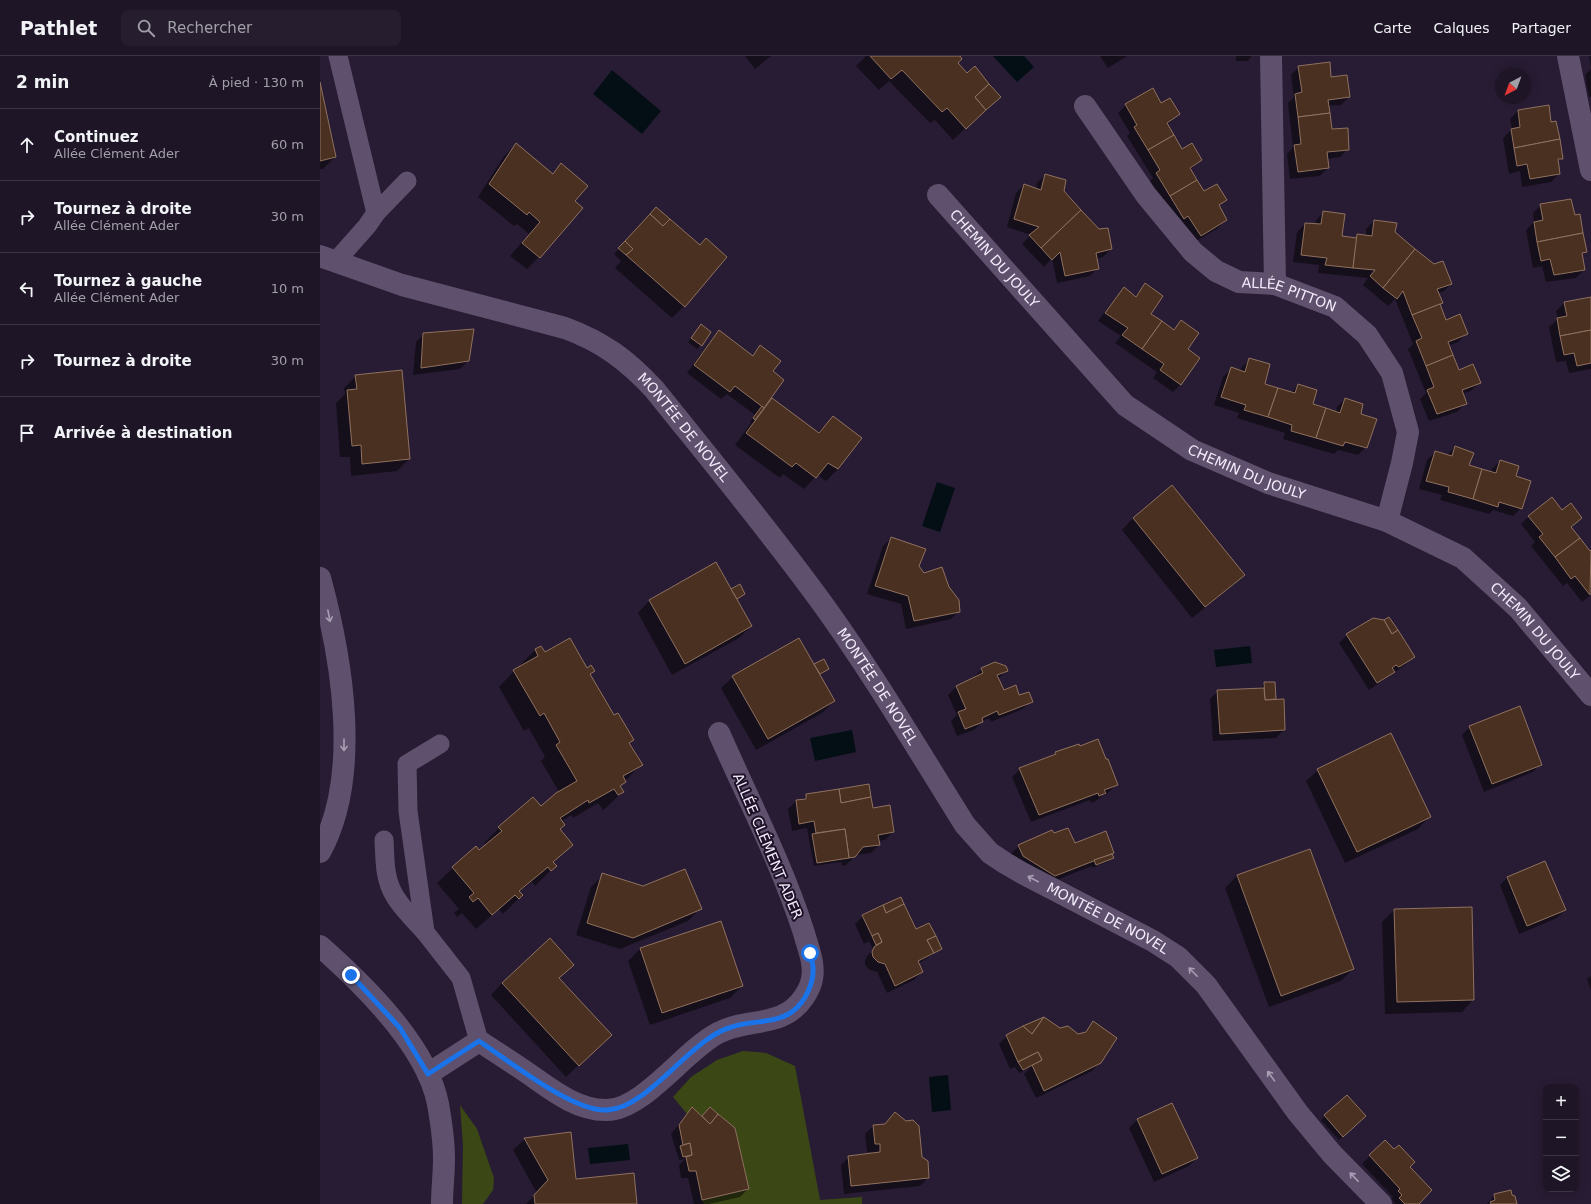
<!DOCTYPE html>
<html lang="fr">
<meta charset="utf-8">
<style>
:root{--surface:#1e1527;--page:#261e2f;--text:#f1f3f6;--muted:#a19fa7;--line:#3c3444}
body{margin:0;font-family:"DejaVu Sans",sans-serif;background:var(--page);color:var(--text)}
.controls{position:absolute;right:12px;bottom:12px;display:grid;overflow:hidden;border-radius:8px;box-shadow:0 2px 10px #0003}
.controls button{width:36px;height:36px;display:grid;place-items:center;padding:0;border:0;border-bottom:1px solid var(--line);background:var(--surface);color:var(--text);font:20px sans-serif}
.compass{position:absolute;left:1175px;top:12px;width:36px;height:36px;border-radius:50%;background:var(--surface);box-shadow:0 2px 10px #0003;rotate:221deg}
.stop{position:absolute;width:12px;height:12px;margin:-9px;border:3px solid #1a73e8;border-radius:50%;background:#fff}
.stop.end{background:#1a73e8;border-color:#fff;box-shadow:0 1px 4px #0008}
.list{margin:0;padding:0;list-style:none}
h2{display:flex;justify-content:space-between;align-items:center;height:52px;margin:0;padding:0 16px;font-size:17px}
h2 small{font-size:13px;font-weight:400;color:var(--muted)}
.list li{display:grid;grid-template-columns:26px 1fr auto;gap:12px;align-items:center;box-sizing:border-box;height:72px;padding:0 16px;border-top:1px solid var(--line)}
.list b{display:block;font-size:15px;white-space:nowrap}
.list p{margin:0;font-size:13px;white-space:nowrap;color:var(--muted)}
.list em{font-size:13px;font-style:normal;color:var(--muted)}
.icon{flex:none;width:22px;height:22px;fill:none;stroke:currentColor;stroke-width:2;stroke-linecap:round;stroke-linejoin:round}
.map{position:relative;flex:none;width:1271px;height:1148px;overflow:hidden}
header{display:flex;align-items:center;gap:24px;box-sizing:border-box;height:56px;padding:0 20px;background:var(--surface);border-bottom:1px solid var(--line)}
header strong{font-size:19px}
nav{display:flex;gap:22px;margin-inline-start:auto;font-size:14px}
.search{width:280px;height:36px;background:var(--page);display:flex;align-items:center;gap:10px;box-sizing:border-box;padding:0 14px;border-radius:8px;color:var(--muted);font-size:15px}
main{display:flex}
aside{flex:1;background:var(--surface)}
.map>svg:first-child{display:block}
.green{fill:#3b4816}
.water{fill:#030f15}
.shadow{fill:#0007}
.building{fill:#4a3020;stroke:#8f715f}
.lines{fill:none;stroke-linecap:round;stroke-linejoin:round}
.service{stroke:#5f516d;stroke-width:19}
.minor{stroke:#5f516d;stroke-width:22}
.tertiary{stroke:#5f516d;stroke-width:22}
.oneway{stroke:#a89eb4}
.route{stroke:#1a73e8;stroke-width:5}
.labels{text-anchor:middle;dominant-baseline:central;stroke-width:4;stroke-linejoin:round;paint-order:stroke}
.street-label{font-size:14px;fill:#f2ebfb;stroke:#1e1229}
</style>
<header>
<strong>Pathlet</strong>
<div class="search"><svg class="icon" aria-label="search" viewBox="0 0 24 24"><circle cx="10" cy="10" r="6"/><path d="M15 15l6 6"/></svg>Rechercher</div>
<nav><a>Carte</a><a>Calques</a><a>Partager</a></nav>
</header>
<main>
<aside>
<h2>2 min<small>À pied · 130 m</small></h2>
<ul class="list">
<li><svg class="icon" aria-label="ahead" viewBox="0 0 24 24"><path d="M12 20V5M6 11l6-6 6 6"/></svg><div><b>Continuez</b><p>Allée Clément Ader</p></div><em>60 m</em></li>
<li><svg class="icon" aria-label="right" viewBox="0 0 24 24"><path d="M7 20v-9h11M14 6l5 5-5 5"/></svg><div><b>Tournez à droite</b><p>Allée Clément Ader</p></div><em>30 m</em></li>
<li><svg class="icon" aria-label="left" viewBox="0 0 24 24"><path d="M17 20v-9H6M10 6l-5 5 5 5"/></svg><div><b>Tournez à gauche</b><p>Allée Clément Ader</p></div><em>10 m</em></li>
<li><svg class="icon" aria-label="right" viewBox="0 0 24 24"><path d="M7 20v-9h11M14 6l5 5-5 5"/></svg><div><b>Tournez à droite</b></div><em>30 m</em></li>
<li><svg class="icon" aria-label="arrive" viewBox="0 0 24 24"><path d="M6 21V4h12l-3 4 3 4H6"/></svg><div><b>Arrivée à destination</b></div></li>
</ul>
</aside>
<div class="map">
<svg width="1271" height="1148" viewBox="0 0 1271 1148">
<rect width="100%" height="100%" fill="#281c34"/>
<g class="green">
<path d="M423 995 446 997 475 1010 500 1144 542 1141V1148H384L382 1144 429 1133 415 1072 390 1051 382 1060 372 1052 367 1058 353 1041 371 1021 397 1004Z"/>
<path d="M140 1049 157 1073 174 1122 173 1134 163 1148H142L143 1089Z"/>
</g>
<g class="water">
<path d="M673 0H704L714 11 697 26Z"/>
<path d="M292 14 341 55 322 78 273 38Z"/>
<path d="M617 426 635 432 620 476 602 470Z"/>
<path d="M930 590 932 607 896 611 894 594Z"/>
<path d="M532 674 536 696 495 705 490 682Z"/>
<path d="M628 1019 631 1054 612 1056 609 1021Z"/>
<path d="M308 1088 310 1104 270 1108 268 1092Z"/>
</g>
<g class="shadow">
<path d="M425 0H451L435 13Z"/>
<path d="M546 0H638L637 7 653 65 633 84 615 64 610 67 569 25 559 34 536 10Z"/>
<path d="M780 0H807L788 12Z"/>
<path d="M916 0H931V1L928 5H916Z"/>
<path d="M1269 0H1271V11Z"/>
<path d="M979 11 1010 22 1029 41 1021 49 1008 50 1011 74 1028 93 1020 101 1007 103 1008 112 1000 120 970 123 967 98 973 91 968 47 974 41 971 19Z"/>
<path d="M1271 13V41H1269L1265 19Z"/>
<path d="M0 31 15 101 3 113H0Z"/>
<path d="M841 48 859 58 847 69 862 95 881 104 870 114 884 137 905 144 898 151 906 164 898 172 873 187 829 126 833 122 807 80 810 77 798 57 806 49Z"/>
<path d="M1228 50 1230 67 1242 102 1237 107 1239 118 1231 126 1202 131 1200 115 1189 118 1183 82 1192 73 1190 63 1198 55Z"/>
<path d="M196 89 232 118 241 109 253 146 219 201 207 213 190 200 209 178 197 168 194 170 158 141 184 100Z"/>
<path d="M725 119 791 193 783 201 776 203 778 212 770 220 737 227 732 202 724 211 702 188 711 179 687 171 696 137 704 129 716 133 717 127Z"/>
<path d="M1221 149 1265 196 1261 200 1264 214 1256 222 1226 226 1222 210 1213 212 1206 174 1214 166 1213 157Z"/>
<path d="M1004 156 1021 181 1034 183 1038 179 1046 180V173L1054 165 1074 177 1131 228 1123 236 1118 237 1119 249 1126 265 1146 278 1138 286 1128 290 1138 315 1159 327 1151 335 1142 338 1145 348 1137 356 1109 365 1100 343 1106 337 1088 293 1093 288 1075 243 1068 250 1043 229 1048 222 998 217 999 209 973 206 977 176 985 168 995 169 996 164Z"/>
<path d="M319 172 364 250 352 262 295 212 301 205 294 198Z"/>
<path d="M825 229 829 258 853 274 861 266 866 294 861 328 853 336 833 322 837 316 795 287 801 280 778 265 796 241 804 233 814 241Z"/>
<path d="M1271 242V313L1249 317 1246 305 1236 306 1229 271 1238 263 1236 255 1244 247Z"/>
<path d="M378 273 381 289 377 293 368 286Z"/>
<path d="M399 276 432 300 441 291 452 315 448 347 452 343 497 377 513 361 518 413 506 425 497 419 484 433 463 418 460 422 415 389 431 367 430 366 435 359 407 338 401 343 367 317 391 284Z"/>
<path d="M104 278 148 305 140 313 93 319 96 286Z"/>
<path d="M930 303 943 329 971 337 978 329 992 349 1016 356 1017 351 1025 343 1039 358 1046 391 1038 399 1018 394 1014 398 963 383 965 377 917 362 919 357 894 349 903 321 911 313 920 315 922 311Z"/>
<path d="M36 320 89 403 77 415 31 420 30 401H20L16 347 25 338 24 332Z"/>
<path d="M1135 391 1148 410 1171 417 1172 413 1180 405 1195 421 1201 452 1193 460 1173 454 1169 458 1120 444 1122 439 1099 433 1107 404 1115 396 1127 399Z"/>
<path d="M1242 455 1261 462 1250 472 1270 496 1271 495V539L1262 546 1247 527 1243 530 1211 490 1215 486 1201 468 1209 460Z"/>
<path d="M813 462 923 519 912 530 872 562 802 474Z"/>
<path d="M571 482 603 518 628 532 639 555 631 563 586 573 581 548 547 538 563 490Z"/>
<path d="M411 535 424 538 416 544 431 570 419 582 352 619 318 557 329 545Z"/>
<path d="M1053 563 1093 601 1085 609 1049 634 1019 587 1027 579Z"/>
<path d="M220 591 224 598 267 614 274 615 269 619 294 661 313 684 309 688 321 709 299 731 302 736 287 751 283 754 278 747 253 762 252 759 241 765 239 773 252 789 233 807 235 810 215 830 212 826 199 836 202 839 183 858 179 853 156 873 142 857 137 861 134 857 139 853 117 827 133 812 159 796 166 790 164 787 179 772 221 751 239 736 221 705 225 701 209 672 204 675 179 631 194 615 201 611 200 609 215 594Z"/>
<path d="M503 605 508 613 499 620 514 645 502 657 436 694 401 632 413 621 494 610Z"/>
<path d="M662 613 687 614 678 623 683 636 711 645 703 653 671 666 669 662 663 665 654 674 637 680 631 665 637 659 628 639 636 631 654 622V621Z"/>
<path d="M944 627 955 643 953 645 964 674 956 682 893 685 890 643 898 635 941 633Z"/>
<path d="M1150 671 1221 708 1213 716 1164 736 1142 679Z"/>
<path d="M736 697 796 729 788 737 783 739 776 745 771 747 770 744 711 766 692 721 700 713 732 701Z"/>
<path d="M998 714 1109 761 1098 773 1025 807 986 725Z"/>
<path d="M487 739 553 753 573 776 565 784 558 785 559 789 551 797 536 799 526 809 522 810 521 806 494 810 487 772 472 775 468 753 476 745 482 744Z"/>
<path d="M754 789 793 797 791 799 793 802 789 805 772 812V810L726 828 691 798 699 790Z"/>
<path d="M990 794 1033 913 1021 925 949 951 905 832 917 820Z"/>
<path d="M283 819 380 853 368 865 300 893 256 879 271 831Z"/>
<path d="M1188 821 1245 854 1237 862 1199 878 1180 829Z"/>
<path d="M1074 854 1153 944 1142 956 1065 958 1062 866Z"/>
<path d="M543 860 596 874 621 893 598 908 602 916 594 924 567 937 557 916 550 914 545 909V905L547 900 553 894 549 885 544 888 535 868Z"/>
<path d="M400 866 422 930 410 942 330 969 308 905 320 893Z"/>
<path d="M1271 920V934L1267 923Z"/>
<path d="M238 923 279 990 246 1021 171 939 182 927Z"/>
<path d="M773 967 780 1007 772 1015 716 1042 704 1018 712 1011 699 1017 695 1011 690 1013 679 988 687 980 740 973 758 979 763 978Z"/>
<path d="M1027 1040 1041 1064 1019 1084 1001 1064Z"/>
<path d="M852 1048 877 1102 869 1110 834 1126 809 1072 817 1064Z"/>
<path d="M372 1053 382 1061 386 1056 428 1133 420 1141 389 1148H374L368 1122H361L359 1109 365 1103 359 1104 351 1078Z"/>
<path d="M575 1058 585 1066 602 1102 608 1122 600 1130 524 1138 521 1109 529 1101 552 1098V1096H547L545 1078 553 1070 564 1069Z"/>
<path d="M205 1083 255 1124 316 1148H206L217 1137 193 1094Z"/>
<path d="M1065 1085 1089 1111 1097 1148H1074L1075 1147 1071 1143 1073 1141 1042 1108Z"/>
<path d="M1175 1139 1196 1148H1167Z"/>
</g>
<g class="building">
<path d="M550 0H640L642 3 638 7 647 17 655 10 669 28 655 41 666 54 646 73 627 52 622 56 582 14 571 23Z"/>
<path d="M1010 6 1011 21 1027 19 1030 41 1008 44 1010 57 978 61 975 38 982 36 978 10Z"/>
<path d="M0 26 16 101 0 105Z"/>
<path d="M669 28 681 41 666 54 655 41Z"/>
<path d="M833 32 841 47 850 42 860 58 847 67 854 79 828 94 814 71 817 69 805 48Z"/>
<path d="M1229 49 1231 66 1236 65 1240 83 1194 92 1191 73 1200 71 1198 54Z"/>
<path d="M1010 57 1012 73 1028 72 1029 94 1007 96 1009 112 978 116 974 89 981 88 978 61Z"/>
<path d="M854 79 862 93 872 87 882 104 870 112 877 124 850 140 836 117 840 114 828 94Z"/>
<path d="M1240 83 1243 103H1238L1240 118 1210 123 1207 108 1197 110 1194 92Z"/>
<path d="M196 87 233 118 241 107 268 130 255 145 263 152 220 202 202 187 220 166 209 156 207 159 169 128Z"/>
<path d="M725 118 746 124 744 135 761 154 721 192 709 179 719 171 694 163 704 128 721 134Z"/>
<path d="M877 124 884 135 897 128 907 144 899 149 907 164 881 180 868 160 864 163 850 140Z"/>
<path d="M1251 143 1255 159 1260 158 1263 177 1217 186 1214 166 1223 164 1220 148Z"/>
<path d="M336 151 350 163 343 170 330 158Z"/>
<path d="M761 154 779 173 788 172 792 193 776 197 779 213 745 220 740 196 732 204 721 192Z"/>
<path d="M1003 155 1025 158 1022 180 1037 182 1033 212 1005 209 1007 202 981 199 985 167 1001 168Z"/>
<path d="M330 158 343 170 350 163 380 189 386 182 407 201 365 251 306 199 313 193 305 185Z"/>
<path d="M1054 164 1077 167 1075 176 1095 193 1063 232 1050 220 1055 214 1033 212 1037 178 1052 180Z"/>
<path d="M1263 177 1267 196 1262 197 1265 214 1234 219 1230 203 1221 205 1217 186Z"/>
<path d="M305 185 313 193 306 199 298 192Z"/>
<path d="M1095 193 1114 208 1123 205 1132 228 1117 233 1123 247 1092 259 1083 235 1077 243 1063 232Z"/>
<path d="M825 227 843 240 831 258 842 265 822 293 802 279 808 272 785 257 804 231 816 241Z"/>
<path d="M1271 241V274L1240 280 1237 262 1247 260 1244 246Z"/>
<path d="M1120 248 1126 264 1140 258 1148 278 1128 286 1133 299 1106 310 1096 285 1102 282 1092 259Z"/>
<path d="M861 264 879 277 868 293 880 302 861 329 840 314 844 308 822 293 842 265 854 274Z"/>
<path d="M381 268 391 276 382 290 371 282Z"/>
<path d="M154 273 149 305 101 312 103 277Z"/>
<path d="M399 274 433 300 440 289 461 305 453 315 464 324 444 352 415 330 410 336 374 309Z"/>
<path d="M1271 274V307L1257 310 1254 297 1244 299 1240 280Z"/>
<path d="M1133 299 1139 314 1153 308 1161 327 1142 334 1147 348 1117 358 1107 334 1114 331 1106 310Z"/>
<path d="M929 302 950 308 945 328 958 332 948 361 924 354 926 349 901 341 911 311 925 316Z"/>
<path d="M82 314 90 403 42 408 41 389 32 390 27 334 37 333 35 319Z"/>
<path d="M978 328 997 334 993 348 1006 352 996 382 971 375 972 369 948 361 958 332 975 337Z"/>
<path d="M452 342 499 377 513 360 542 382 518 413 508 407 496 422 476 407 472 411 426 377Z"/>
<path d="M1025 342 1043 348 1041 358 1057 363 1047 392 1025 386 1023 390 996 382 1006 352 1020 357Z"/>
<path d="M442 350 444 352 435 364 433 362Z"/>
<path d="M1135 390 1154 397 1149 409 1162 413 1153 443 1128 436 1129 431 1106 425 1115 395 1132 400Z"/>
<path d="M1180 404 1199 410 1196 420 1211 425 1202 453 1179 446 1178 451 1153 443 1162 413 1176 417Z"/>
<path d="M852 429 925 519 885 551 813 462Z"/>
<path d="M1232 441 1242 454 1251 447 1262 462 1251 471 1260 482 1235 501 1219 481 1223 478 1208 460Z"/>
<path d="M571 481 606 493 599 510 604 517 622 511 629 531 639 544 640 556 594 565 588 540 555 530Z"/>
<path d="M1260 482 1270 495 1271 494 1270 539 1255 520 1251 523 1235 501Z"/>
<path d="M396 506 432 570 365 608 329 544Z"/>
<path d="M420 528 425 538 417 543 411 533Z"/>
<path d="M1069 561 1078 574 1072 578 1064 564Z"/>
<path d="M1053 562 1064 564 1072 578 1078 574 1095 601 1079 611 1076 609 1072 612 1075 616 1057 627 1026 578Z"/>
<path d="M250 582 267 612 271 609 275 615 270 618 294 659 298 657 314 684 309 687 323 709 303 720 306 726 300 730 304 736 298 739 294 733 269 747 268 744 240 762 245 769 240 773 253 789 233 806 237 810 231 815 228 811 199 835 203 839 199 843 195 839 172 859 158 842 153 846 149 841 154 837 132 811 156 790 159 794 182 775 178 771 213 741 221 750 236 737 257 725 236 689 240 686 224 657 220 660 193 614 218 600 215 593 221 590 225 596Z"/>
<path d="M479 582 515 645 448 683 412 620Z"/>
<path d="M504 603 509 613 500 618 494 608Z"/>
<path d="M675 606 686 610 688 615 677 619 684 634 696 629 699 639 709 636 713 646 679 659 677 655 662 662 663 666 645 673 638 656 646 653 636 630 663 617 661 612Z"/>
<path d="M944 626H955L956 643 945 644Z"/>
<path d="M944 632 945 644 964 643 965 674 900 678 897 634Z"/>
<path d="M1200 650 1222 709 1172 728 1149 670Z"/>
<path d="M1071 677 1111 761 1037 796 997 713Z"/>
<path d="M778 683 786 703H788L798 729 784 734 786 737 779 740 778 737 719 759 699 712 736 698 735 696 759 688 760 690Z"/>
<path d="M549 728 551 741 521 747 519 733Z"/>
<path d="M519 733 521 747 551 741 553 752 570 749 574 776 558 779 560 789 543 791 535 801 529 802 525 773 496 777 494 765 479 768 476 744 486 743V738Z"/>
<path d="M748 772 755 787 786 775 794 797 735 820 703 800 698 789 732 774 734 777Z"/>
<path d="M525 773 529 802 497 807 492 778Z"/>
<path d="M990 793 1034 913 961 940 917 819Z"/>
<path d="M792 798 794 802 776 809 774 804Z"/>
<path d="M1225 805 1246 854 1207 870 1187 821Z"/>
<path d="M365 813 382 853 313 882 267 867 282 817 323 830Z"/>
<path d="M581 841 584 848 566 857 563 849Z"/>
<path d="M584 848 596 873 609 867 616 880 607 884 614 897 598 905 603 916 575 930 565 908 558 906 553 901 552 896 554 891 562 886 558 877 552 880 542 859 563 849 566 857Z"/>
<path d="M1152 851 1154 944 1077 946 1074 853Z"/>
<path d="M401 865 423 930 342 957 320 892Z"/>
<path d="M558 877 562 886 556 889 552 880Z"/>
<path d="M616 880 622 893 614 897 607 884Z"/>
<path d="M230 882 254 909 239 922 292 979 259 1010 182 927Z"/>
<path d="M724 961 712 978 703 970Z"/>
<path d="M724 961 740 972 748 970 758 978 766 976 773 965 797 982 781 1007 724 1035 712 1009 722 1004 718 996 698 1006 686 979 703 970 712 978Z"/>
<path d="M718 996 722 1004 703 1014 698 1006Z"/>
<path d="M1027 1039 1046 1060 1023 1081 1004 1059Z"/>
<path d="M852 1047 878 1102 842 1118 817 1063Z"/>
<path d="M372 1051 390 1068 398 1058 415 1072 429 1133 382 1144 376 1115H369L366 1101 372 1099 370 1087 363 1089 359 1069Z"/>
<path d="M390 1051 398 1058 390 1068 382 1060Z"/>
<path d="M575 1056 586 1065 593 1064 599 1070 602 1101 608 1105 609 1122 531 1130 528 1100 560 1096V1088H555L553 1069 565 1068Z"/>
<path d="M251 1076 256 1123 314 1117 317 1148H215L214 1139 228 1124 204 1082Z"/>
<path d="M1065 1084 1074 1093 1079 1089 1095 1106 1090 1111 1112 1134 1099 1148H1085L1079 1142 1082 1139 1078 1135 1080 1133 1049 1099Z"/>
<path d="M370 1087 372 1099 363 1101 360 1090Z"/>
<path d="M1191 1134 1192 1139 1195 1140 1197 1148H1171L1170 1146 1175 1144 1174 1138Z"/>
</g>
<g class="lines">
<g class="service">
<path d="M18 0 56 157"/>
<path d="M16 205 47 170 56 157 87 125"/>
<path d="M120 688 87 708 88 755 105 876 141 922 159 985"/>
<path d="M64 784C65 797 64 811 68 824 73 845 92 861 105 876"/>
</g>
<g class="minor">
<path d="M951 0 955 228"/>
<path d="M1248 0 1271 114"/>
<path id="s1" d="M765 50 826 139 873 196 896 215 919 226 955 228 1015 251 1047 279 1072 317 1088 376 1082 407 1067 465"/>
<path id="s2" d="M618 139 805 349 872 394 948 427 1067 465 1143 502 1198 552 1271 639"/>
<path id="s3" d="M0 200 82 229 245 272C283 286 307 304 334 333 391 404 449 474 502 547 554 619 598 694 645 769L670 797 685 807 704 818 833 885 858 901 886 929 978 1057 1012 1098 1061 1148"/>
<path d="M0 522C22 603 42 720 0 796"/>
<path d="M108 1018 159 985C176 996 193 1007 209 1018 232 1034 258 1055 287 1054 323 1054 365 994 398 977 428 961 463 973 484 941 488 935 491 929 492 923 495 907 488 892 484 877 462 808 428 743 399 677"/>
</g>
<path class="tertiary" d="M0 890C43 928 107 990 118 1048 121 1065 124 1085 124 1103 124 1118 122 1133 122 1148"/>
</g>
<defs><path id="oneway-shaft" d="M-6 0H5M1.5-3L5.5 0L1.5 3" fill="none" stroke-width="1.6" stroke-linecap="round" stroke-linejoin="round"/></defs>
<g class="oneway">
<use href="#oneway-shaft" transform="translate(9 560) rotate(79)"/>
<use href="#oneway-shaft" transform="translate(24 689) rotate(90)"/>
<use href="#oneway-shaft" transform="translate(713 823) rotate(-153)"/>
<use href="#oneway-shaft" transform="translate(873 916) rotate(-135)"/>
<use href="#oneway-shaft" transform="translate(951 1020) rotate(-126)"/>
<use href="#oneway-shaft" transform="translate(1034 1121) rotate(-134)"/>
</g>
<g class="lines">
<path class="route" d="M31 919 80 972 108 1018 159 985C189 1005 254 1057 288 1054 322 1052 359 1002 388 983 395 978 404 973 412 971 431 964 457 968 473 955 485 946 494 927 493 912 493 907 491 902 490 897"/>
</g>
<g class="labels">
<g class="street-label">
<text stroke="none"><textPath href="#s2" startOffset="85">CHEMIN DU JOULY</textPath></text>
<text stroke="none"><textPath href="#s1" startOffset="289">ALLÉE PITTON</textPath></text>
<text stroke="none"><textPath href="#s3" startOffset="413">MONTÉE DE NOVEL</textPath></text>
<text stroke="none"><textPath href="#s2" startOffset="421">CHEMIN DU JOULY</textPath></text>
<text stroke="none"><textPath href="#s2" startOffset="757">CHEMIN DU JOULY</textPath></text>
<text stroke="none"><textPath href="#s3" startOffset="737">MONTÉE DE NOVEL</textPath></text>
<text transform="translate(448 790) rotate(67)">ALLÉE CLÉMENT ADER</text>
<text stroke="none"><textPath href="#s3" startOffset="1073">MONTÉE DE NOVEL</textPath></text>
</g>
</g>
</svg>
<div class="controls">
<button>+</button>
<button>−</button>
<button><svg class="icon" aria-label="layers" viewBox="0 0 24 24"><path d="M12 4l9 5-9 5-9-5zM3 14l9 5 9-5"/></svg></button>
</div>
<svg class="compass" viewBox="-18 -18 36 36"><path d="M0-13l5 13h-10z" fill="#e53935"/><path d="M0 13l5-13h-10z" fill="#a19fa7"/></svg>
<div class="stop" style="left:490px;top:897px"></div>
<div class="stop end" style="left:31px;top:919px"></div>
</div>
</main>
